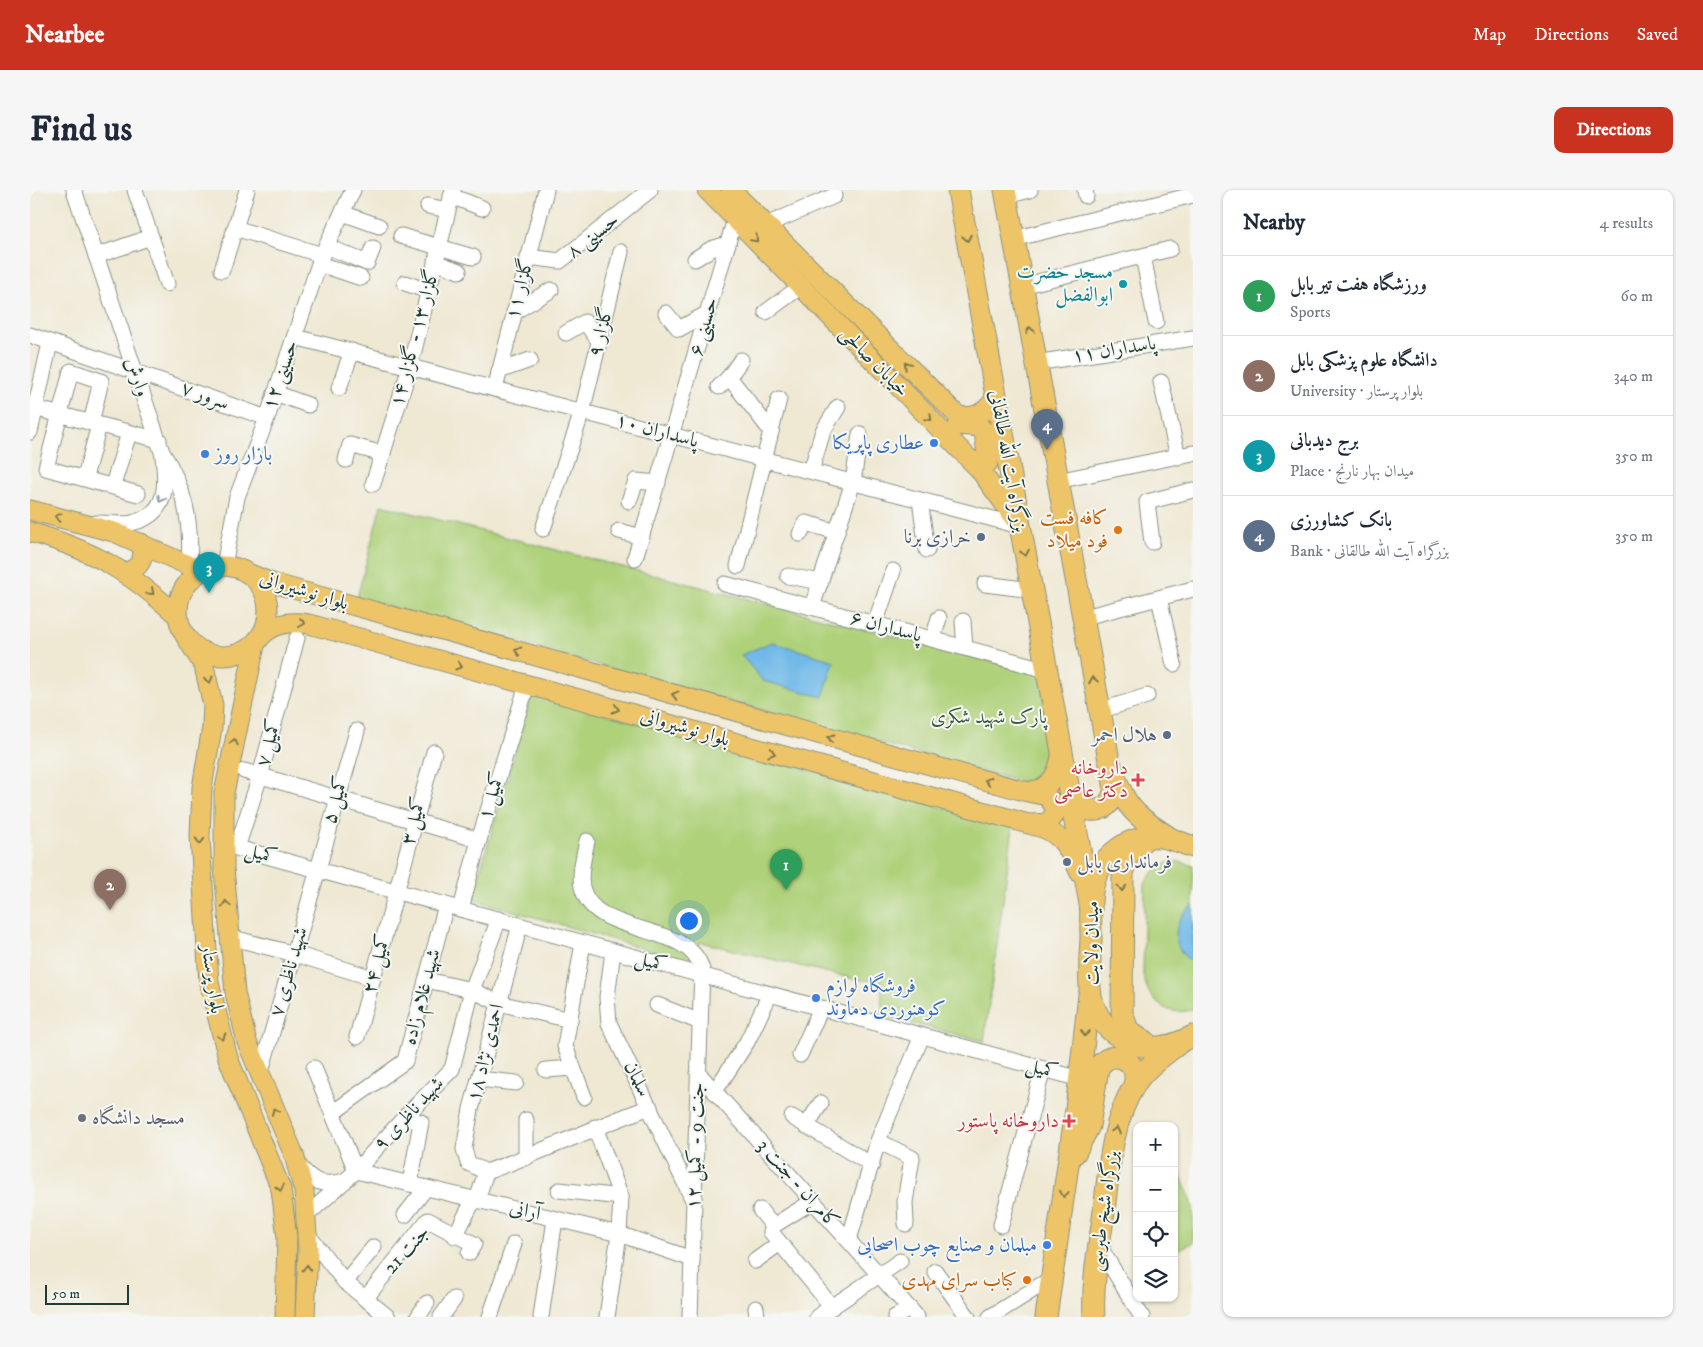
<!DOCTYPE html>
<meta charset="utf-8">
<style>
:root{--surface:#fff;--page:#f6f6f7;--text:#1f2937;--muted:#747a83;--line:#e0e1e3;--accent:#c8321e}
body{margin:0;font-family:"IM FELL DW Pica",Amiri,serif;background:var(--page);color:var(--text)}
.controls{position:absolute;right:15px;bottom:15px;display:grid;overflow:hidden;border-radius:10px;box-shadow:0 1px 4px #0004}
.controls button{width:45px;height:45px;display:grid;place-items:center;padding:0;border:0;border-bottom:1px solid var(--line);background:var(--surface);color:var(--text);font:25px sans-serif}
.scale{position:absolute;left:15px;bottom:12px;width:84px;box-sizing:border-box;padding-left:5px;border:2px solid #1f3d34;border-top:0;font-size:14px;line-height:18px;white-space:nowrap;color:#1f3d34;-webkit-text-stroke:4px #f6f6f2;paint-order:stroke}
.you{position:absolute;left:658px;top:730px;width:18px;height:18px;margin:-12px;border:4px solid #fff;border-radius:50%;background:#1a73e8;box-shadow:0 0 0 8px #1a73e833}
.badge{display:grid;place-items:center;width:32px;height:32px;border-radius:50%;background:var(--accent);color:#fff;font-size:16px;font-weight:700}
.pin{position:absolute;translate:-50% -41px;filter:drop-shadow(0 1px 2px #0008)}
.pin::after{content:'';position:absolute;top:26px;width:18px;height:15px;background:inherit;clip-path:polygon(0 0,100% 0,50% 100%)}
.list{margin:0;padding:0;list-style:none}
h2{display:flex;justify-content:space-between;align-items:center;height:65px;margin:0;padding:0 20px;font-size:21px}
h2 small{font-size:16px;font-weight:400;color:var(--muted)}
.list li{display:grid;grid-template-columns:32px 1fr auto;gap:15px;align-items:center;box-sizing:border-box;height:80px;padding:0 20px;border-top:1px solid var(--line)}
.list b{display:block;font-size:19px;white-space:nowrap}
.list p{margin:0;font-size:16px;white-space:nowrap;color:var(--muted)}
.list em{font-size:16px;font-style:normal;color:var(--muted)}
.icon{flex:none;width:28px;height:28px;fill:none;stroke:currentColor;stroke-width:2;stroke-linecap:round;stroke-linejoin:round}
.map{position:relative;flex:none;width:1163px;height:1127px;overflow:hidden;border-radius:10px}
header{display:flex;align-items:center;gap:30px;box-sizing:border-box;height:70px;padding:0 25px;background:var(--accent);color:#fff}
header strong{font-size:24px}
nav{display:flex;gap:28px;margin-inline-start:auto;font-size:18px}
.intro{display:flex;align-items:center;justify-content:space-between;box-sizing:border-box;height:120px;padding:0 30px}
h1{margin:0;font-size:35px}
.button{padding:12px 22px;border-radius:10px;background:var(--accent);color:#fff;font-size:18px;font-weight:700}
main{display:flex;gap:30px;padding:0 30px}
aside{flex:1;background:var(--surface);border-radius:10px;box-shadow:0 1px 4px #0004}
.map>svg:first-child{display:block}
.green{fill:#afd17a;stroke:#678757}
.water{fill:#71b9e8;stroke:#487b8e}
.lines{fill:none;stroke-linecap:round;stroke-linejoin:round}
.minor-casing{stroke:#879284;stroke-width:17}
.major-casing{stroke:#879284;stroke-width:21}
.highway-casing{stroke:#879284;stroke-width:23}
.minor{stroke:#fff;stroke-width:15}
.major{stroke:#eec469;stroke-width:19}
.highway{stroke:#eec469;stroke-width:21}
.oneway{stroke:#7c7a4c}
.oneway2{stroke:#8f9e9a}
.culture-dot{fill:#0f9aa8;stroke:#f6f6f2;stroke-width:2}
.shop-dot{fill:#3f7fe0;stroke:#f6f6f2;stroke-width:2}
.food-dot{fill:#e8710a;stroke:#f6f6f2;stroke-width:2}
.service-dot{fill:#5c6f8a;stroke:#f6f6f2;stroke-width:2}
.health-dot{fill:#e0444e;stroke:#f6f6f2;stroke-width:2}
.worship-dot{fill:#6b7280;stroke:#f6f6f2;stroke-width:2}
.labels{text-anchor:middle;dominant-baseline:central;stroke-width:4;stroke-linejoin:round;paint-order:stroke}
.street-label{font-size:20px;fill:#1f3d34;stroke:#f6f6f2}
.culture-label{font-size:20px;fill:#0d838f;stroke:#f6f6f2;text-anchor:end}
.shop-label{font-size:20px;fill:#366cbe;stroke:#f6f6f2;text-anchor:end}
.food-label{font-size:20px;fill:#c56008;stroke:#f6f6f2;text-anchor:end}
.service-label{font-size:20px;fill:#4e5e75;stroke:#f6f6f2;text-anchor:end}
.park-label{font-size:20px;fill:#3c5b42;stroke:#f6f6f2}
.health-label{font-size:20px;fill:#be3a42;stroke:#f6f6f2;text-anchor:end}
.worship-label{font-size:20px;fill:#5b616d;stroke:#f6f6f2;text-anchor:start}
</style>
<header>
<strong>Nearbee</strong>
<nav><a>Map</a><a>Directions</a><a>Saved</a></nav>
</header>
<div class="intro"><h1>Find us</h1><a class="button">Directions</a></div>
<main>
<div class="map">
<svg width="1163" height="1127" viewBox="0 0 1163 1127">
<rect width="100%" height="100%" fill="#f6f6f2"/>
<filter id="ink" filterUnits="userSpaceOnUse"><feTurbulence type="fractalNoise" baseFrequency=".02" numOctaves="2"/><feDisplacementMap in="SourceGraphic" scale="10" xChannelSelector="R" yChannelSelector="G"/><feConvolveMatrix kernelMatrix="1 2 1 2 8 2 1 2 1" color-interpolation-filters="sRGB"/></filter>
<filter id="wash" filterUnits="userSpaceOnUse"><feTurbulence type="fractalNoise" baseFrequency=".0096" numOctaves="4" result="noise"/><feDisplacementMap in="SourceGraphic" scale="20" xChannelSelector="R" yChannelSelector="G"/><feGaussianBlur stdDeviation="1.12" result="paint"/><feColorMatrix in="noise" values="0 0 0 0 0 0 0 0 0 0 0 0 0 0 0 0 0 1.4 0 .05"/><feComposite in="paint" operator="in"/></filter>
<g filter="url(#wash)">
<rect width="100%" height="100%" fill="#efe8d3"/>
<g class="green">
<path d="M351 315 1010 484 1020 552 1005 596 327 408Z"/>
<path d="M506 505 983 637 954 851 852 826 851 791 828 790 670 752 663 773 442 709 500 511Z"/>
<path d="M1140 672H1152L1163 676V819C1136 829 1117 809 1113 784L1115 694C1121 682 1127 677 1140 672Z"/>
<path d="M1149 982 1163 1015V1053L1144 1061V984Z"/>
</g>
<g class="water">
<path d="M742 452 804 471 793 507 733 491 711 465Z"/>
<path d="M1163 716V772C1140 761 1141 728 1163 716Z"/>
</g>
</g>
<g filter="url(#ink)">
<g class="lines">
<g class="minor-casing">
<g id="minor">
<path d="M44 0 132 262C155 298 162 332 159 375"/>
<path d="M105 0 137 94"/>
<path d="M1055 0 1056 6"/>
<path d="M421 6 452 18"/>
<path d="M976 6 1000 0"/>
<path d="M398 16 418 20"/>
<path d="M312 23 349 36"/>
<path d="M736 35 804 6"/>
<path d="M205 38 292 65"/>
<path d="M371 46 443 67"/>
<path d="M983 49 1163 5"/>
<path d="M296 56 337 73 343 58"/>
<path d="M66 66 121 47"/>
<path d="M1113 66 1126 132"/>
<path d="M498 67 530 71 620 0"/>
<path d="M665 69 681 59 698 54"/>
<path d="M405 72 429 81"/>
<path d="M289 74 331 88"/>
<path d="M192 80 217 0"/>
<path d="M375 93 398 101"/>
<path d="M992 96 1140 59"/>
<path d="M484 122 521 100"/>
<path d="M736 122 770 97"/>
<path d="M636 123 649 139 678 123"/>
<path d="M536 143 555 132 569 151"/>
<path d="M0 145 237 228"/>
<path d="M265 147 990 336"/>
<path d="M1006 173 1163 148"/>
<path d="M469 181 500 170"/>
<path d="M699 187 741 241"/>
<path d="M1131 192 1148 267"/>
<path d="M689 197 699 187 711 170"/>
<path d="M309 198 322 161"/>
<path d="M465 199 516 0"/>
<path d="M245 203 278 215"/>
<path d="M0 217 129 250"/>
<path d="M61 233 71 191 41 181 16 278 108 304"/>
<path d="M0 242 20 153"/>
<path d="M316 270 320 255 353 264"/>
<path d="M781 281 793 241 808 217"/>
<path d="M55 287 69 235"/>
<path d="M1027 291 1163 263"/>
<path d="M343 294 380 177 423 0"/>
<path d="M83 295 99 243"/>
<path d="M890 310 897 360"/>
<path d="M599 311 606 291 628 293"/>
<path d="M66 333C77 333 92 335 102 333 139 324 136 295 133 266"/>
<path d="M513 339 552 222 591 62"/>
<path d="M589 341 612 347"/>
<path d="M770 344 776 333 807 342"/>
<path d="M1122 352 1117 312 1163 300"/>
<path d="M605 368 705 29"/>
<path d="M194 376 207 307 237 228 292 65 323 0"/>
<path d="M708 376 749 209"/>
<path d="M758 386 791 392"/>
<path d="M695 394 1017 480"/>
<path d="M955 394 1002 400"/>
<path d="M1129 408 1144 474"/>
<path d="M782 417 823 292 830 244"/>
<path d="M1051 428 1163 399"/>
<path d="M933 431 935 458"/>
<path d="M845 434 863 381"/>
<path d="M903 449 909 428"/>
<path d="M1069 521 1117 506"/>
<path d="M214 581 449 650"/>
<path d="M557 651C554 665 549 683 552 697 564 749 660 730 672 780L660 1127"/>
<path d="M193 654 1050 889"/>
<path d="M207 658 230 586 267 448"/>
<path d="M431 719 449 650 497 495"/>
<path d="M199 747 265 764 343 788"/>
<path d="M553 753 535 856 554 907"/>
<path d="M583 761 577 807 579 833 662 1008"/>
<path d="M396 790 442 800 469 813 540 830"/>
<path d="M627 815 670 832"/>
<path d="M327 847 404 562"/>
<path d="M770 865 791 818"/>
<path d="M284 878 326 981 589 1044 662 1069"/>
<path d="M516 880 543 878"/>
<path d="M668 883 887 1127"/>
<path d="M230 885 327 541"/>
<path d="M449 889 486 893"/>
<path d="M685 901 717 852 740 804"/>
<path d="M304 922 375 871 416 715"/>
<path d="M762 927 842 975"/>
<path d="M374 928 391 932 380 994"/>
<path d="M776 936 791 913"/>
<path d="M565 937 591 1007 589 1044 577 1127"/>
<path d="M848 951 882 968 875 1012 876 1034"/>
<path d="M496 968V930"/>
<path d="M267 974C283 992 291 997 315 991"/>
<path d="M456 982 438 973 434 959 441 919 490 735"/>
<path d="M456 982C512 962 565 937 620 917"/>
<path d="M529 1000 591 1007"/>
<path d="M783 1011 743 1036 741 1042 802 1117"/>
<path d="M730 1020 743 1036"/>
<path d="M277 1025 326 981 374 928 422 879 442 800 469 729"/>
<path d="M375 1025 396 998"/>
<path d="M971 1035 1013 879"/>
<path d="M278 1045 315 1092 358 1127"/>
<path d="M425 1046 441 1015 447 1010 456 982"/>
<path d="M819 1050 848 951 892 846"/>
<path d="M1069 1056 1112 1127"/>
<path d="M725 1071 750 1053"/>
<path d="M905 1081 938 1127"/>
<path d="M315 1092 344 1057"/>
<path d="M335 1109 398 1030 444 1054 439 1063"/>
<path d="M726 1118 727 1127"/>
<path d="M388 1127 397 1113"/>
<path d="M411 1127 424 1109"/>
<path d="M460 1127 484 1054"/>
<path d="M511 1127 525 1029"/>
<path d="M787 1127 870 1071"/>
<path d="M865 1127 880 1119"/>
<path d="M960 1127 1022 1088"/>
</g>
</g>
<g class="major-casing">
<g id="major">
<path d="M677 0 949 279 990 335"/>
<path d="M701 0 927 225C943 231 958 221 966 207"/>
<path d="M928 235 950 237 954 241 958 273 951 275 939 269"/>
<path d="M0 320 84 342 171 381"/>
<path d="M0 342C65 361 98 381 148 426"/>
<circle cx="193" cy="421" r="45"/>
<path d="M95 382C110 379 116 368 111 353"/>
<path d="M215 382 242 393 994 601C1019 604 1029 583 1032 561"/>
<path d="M156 447 174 476 183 515 182 537 172 598 170 646 179 793 198 868 251 999 257 1048 255 1127"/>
<path d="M998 602 1017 606 1025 617 1024 626 1017 633 1001 634"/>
<path d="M275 1127 278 1060 274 1001 264 965 217 852 205 803 194 678V603L225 455C236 435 257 430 279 434L1013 638C1034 646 1041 664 1050 683"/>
</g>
</g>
<g class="highway-casing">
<g id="highway">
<path d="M928 0 1061 719"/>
<path d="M975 0 1079 570C1096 619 1100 622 1143 650"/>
<path d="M1039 600C1051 634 1092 622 1083 588"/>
<path d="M1112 652 1098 665 1093 684 1092 823 1098 840 1115 851"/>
<path d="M1163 657C1152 653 1142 648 1130 647 1099 644 1070 666 1063 696 1059 713 1061 732 1061 749 1060 768 1058 788 1061 806 1068 840 1101 862 1135 856 1145 855 1154 850 1163 846"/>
<path d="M1045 963 1059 936 1068 878C1082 856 1111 870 1104 895"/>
<path d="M1016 1127 1046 920 1059 805"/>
<path d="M1064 1127C1062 1094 1068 1061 1073 1029 1079 984 1080 935 1104 896 1114 878 1132 867 1148 854"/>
</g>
</g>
<use href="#minor" class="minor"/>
<use href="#major" class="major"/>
<use href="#highway" class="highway"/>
</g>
<defs><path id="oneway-chevron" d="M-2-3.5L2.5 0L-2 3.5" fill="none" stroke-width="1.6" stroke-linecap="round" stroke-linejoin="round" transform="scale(1.25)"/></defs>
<g class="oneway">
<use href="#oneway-chevron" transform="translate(937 48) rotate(79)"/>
<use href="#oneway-chevron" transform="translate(725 49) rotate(46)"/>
<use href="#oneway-chevron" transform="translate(1000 140) rotate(-100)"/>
<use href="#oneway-chevron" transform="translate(877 175) rotate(-135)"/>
<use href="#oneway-chevron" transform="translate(899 228) rotate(46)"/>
<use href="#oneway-chevron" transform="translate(28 327) rotate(-165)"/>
<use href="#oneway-chevron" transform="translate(995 363) rotate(79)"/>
<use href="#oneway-chevron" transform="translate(121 402) rotate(42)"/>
<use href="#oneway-chevron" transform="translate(272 433) rotate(8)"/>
<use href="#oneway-chevron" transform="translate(488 461) rotate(-165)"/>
<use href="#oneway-chevron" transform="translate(429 476) rotate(16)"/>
<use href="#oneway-chevron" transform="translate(179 490) rotate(75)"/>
<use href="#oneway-chevron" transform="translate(1063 490) rotate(-101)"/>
<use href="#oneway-chevron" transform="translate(645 505) rotate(-165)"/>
<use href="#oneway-chevron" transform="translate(586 519) rotate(16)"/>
<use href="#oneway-chevron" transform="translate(801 548) rotate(-165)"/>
<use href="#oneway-chevron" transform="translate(204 552) rotate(-78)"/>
<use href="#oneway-chevron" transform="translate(742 563) rotate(16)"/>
<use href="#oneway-chevron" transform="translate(958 591) rotate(-165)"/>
<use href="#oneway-chevron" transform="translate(170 651) rotate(91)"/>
<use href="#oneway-chevron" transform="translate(1092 698) rotate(90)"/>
<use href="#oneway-chevron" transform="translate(196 714) rotate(-95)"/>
<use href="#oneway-chevron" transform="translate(1055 843) rotate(96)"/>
<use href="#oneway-chevron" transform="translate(192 847) rotate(74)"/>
<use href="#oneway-chevron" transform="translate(245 921) rotate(-113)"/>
<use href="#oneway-chevron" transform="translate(1086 940) rotate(-77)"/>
<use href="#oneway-chevron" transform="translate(250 998) rotate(77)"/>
<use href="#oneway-chevron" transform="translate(1034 1004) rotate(98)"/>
<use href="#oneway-chevron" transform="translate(277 1078) rotate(-88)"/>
</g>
<use class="oneway2" href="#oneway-chevron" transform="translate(131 309) rotate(117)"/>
</g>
<circle class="culture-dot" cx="1093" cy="94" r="5"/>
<g class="shop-dot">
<circle cx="904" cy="253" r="5"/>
<circle cx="175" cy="264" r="5"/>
<circle cx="786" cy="808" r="5"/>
<circle cx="1017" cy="1055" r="5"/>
</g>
<g class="food-dot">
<circle cx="1088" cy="340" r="5"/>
<circle cx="997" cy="1090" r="5"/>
</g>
<g class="service-dot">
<circle cx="951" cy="347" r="5"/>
<circle cx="1137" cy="545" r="5"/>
<circle cx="1037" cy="672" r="5"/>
</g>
<g class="health-dot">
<path d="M1105.5 582.5h5v5h5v5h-5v5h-5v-5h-5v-5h5z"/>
<path d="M1036.5 923.5h5v5h5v5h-5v5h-5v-5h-5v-5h5z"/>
</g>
<circle class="worship-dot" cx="52" cy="928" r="5"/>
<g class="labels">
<g class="street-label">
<text transform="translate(563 46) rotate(-38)">حسینی ۸</text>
<text transform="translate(490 99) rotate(-76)">گلزار ١١</text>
<text transform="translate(674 137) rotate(-74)">حسینی ۶</text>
<text transform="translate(571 142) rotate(-76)">گلزار ٩</text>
<text transform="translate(385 148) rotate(-75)">گلزار ۱۳ - گلزار ۱۴</text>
<text transform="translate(1084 160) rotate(-9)">پاسداران ١١</text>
<text transform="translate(844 172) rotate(46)">خیابان صالحی</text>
<text transform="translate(251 185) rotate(-71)">حسینی ۱۲</text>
<text transform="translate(107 187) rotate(71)">وارش</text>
<text transform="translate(175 206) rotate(20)">سرور ۷</text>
<text transform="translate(627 241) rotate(15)">پاسداران ١٠</text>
<text transform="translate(978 271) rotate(80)">بزرگراه آیت الله طالقانی</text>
<text transform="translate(274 401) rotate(17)">بلوار نوشیروانی</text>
<text transform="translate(856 437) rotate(15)">پاسداران ۶</text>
<text transform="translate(655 538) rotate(16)">بلوار نوشیروانی</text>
<text transform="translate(239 553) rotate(-75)">کمیل ۷</text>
<text transform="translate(462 606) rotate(-73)">کمیل ۱</text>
<text transform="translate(306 610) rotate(-74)">کمیل ۵</text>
<text transform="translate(384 631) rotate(-75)">کمیل ۳</text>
<text transform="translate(231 664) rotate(15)">کمیل</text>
<text transform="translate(1062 753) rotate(-90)">میدان ولایت</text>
<text transform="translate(621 772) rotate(15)">کمیل</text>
<text transform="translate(347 774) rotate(-75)">کمیل ۲۴</text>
<text transform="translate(259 782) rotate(-74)">شهید ناظری ۷</text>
<text transform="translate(182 789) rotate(82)">بلوار پرستار</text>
<text transform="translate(392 807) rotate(-75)">شهید غلام زاده</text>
<text transform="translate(456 863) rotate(-76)">احمدی نژاد ۱۸</text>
<text transform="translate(1012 879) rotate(15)">کمیل</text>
<text transform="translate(607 889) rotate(64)">سلمان</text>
<text transform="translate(379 924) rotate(-47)">شهید ناظری ۹</text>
<text transform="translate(666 956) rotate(-88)">جنت 9 - کمیل ۱۲</text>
<text transform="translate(768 994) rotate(48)">کامران - جنت 3</text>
<text transform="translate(495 1021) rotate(13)">آرانی</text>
<text transform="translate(1074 1021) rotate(-82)">بزرگراه شیخ طبرسی</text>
<text transform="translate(377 1060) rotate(-48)">جنت 21</text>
</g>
<g class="culture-label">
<text x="1083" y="82">مسجد حضرت<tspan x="1083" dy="23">ابوالفضل</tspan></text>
</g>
<g class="shop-label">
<text x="894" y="253">عطاری پاپریکا</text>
<text x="185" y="264" text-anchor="start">بازار روز</text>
<text x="796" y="796" text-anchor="start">فروشگاه لوازم<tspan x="796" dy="23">کوهنوردی دماوند</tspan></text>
<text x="1007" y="1055">مبلمان و صنایع چوب اصحابی</text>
</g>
<g class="food-label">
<text x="1078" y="328">کافه فست<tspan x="1078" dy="23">فود میلاد</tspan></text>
<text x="987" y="1090">کباب سرای مهدی</text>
</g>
<g class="service-label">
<text x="941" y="347">خرازی برنا</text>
<text x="1127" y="545">هلال احمر</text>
<text x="1047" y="672" text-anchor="start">فرمانداری بابل</text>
</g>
<g class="park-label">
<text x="959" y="527">پارک شهید شکری</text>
</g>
<g class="health-label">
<text x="1098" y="578">داروخانه<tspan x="1098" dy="23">دکتر عاصمی</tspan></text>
<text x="1029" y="931">داروخانه پاستور</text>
</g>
<g class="worship-label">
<text x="62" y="928">مسجد دانشگاه</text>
</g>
</g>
</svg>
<div class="controls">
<button>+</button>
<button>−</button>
<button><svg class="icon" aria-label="locate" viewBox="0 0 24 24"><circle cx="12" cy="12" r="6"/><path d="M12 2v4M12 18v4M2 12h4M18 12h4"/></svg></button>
<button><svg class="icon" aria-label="layers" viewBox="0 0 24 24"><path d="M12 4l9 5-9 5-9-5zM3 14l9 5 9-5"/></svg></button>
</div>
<div class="scale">50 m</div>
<div class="you"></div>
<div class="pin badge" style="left:756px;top:700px;background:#2e9e5b">1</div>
<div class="pin badge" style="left:80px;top:720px;background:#8d6e63">2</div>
<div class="pin badge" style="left:179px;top:403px;background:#0f9aa8">3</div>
<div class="pin badge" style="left:1017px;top:260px;background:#5c6f8a">4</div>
</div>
<aside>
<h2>Nearby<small>4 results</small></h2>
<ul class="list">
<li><span class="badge" style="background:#2e9e5b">1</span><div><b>ورزشگاه هفت تیر بابل</b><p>Sports</p></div><em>60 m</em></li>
<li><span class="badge" style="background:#8d6e63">2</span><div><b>دانشگاه علوم پزشکی بابل</b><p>University · بلوار پرستار</p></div><em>340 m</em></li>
<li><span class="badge" style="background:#0f9aa8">3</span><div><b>برج دیدبانی</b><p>Place · میدان بهار نارنج</p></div><em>350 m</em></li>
<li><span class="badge" style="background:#5c6f8a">4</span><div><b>بانک کشاورزی</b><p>Bank · بزرگراه آیت الله طالقانی</p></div><em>350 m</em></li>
</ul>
</aside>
</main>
